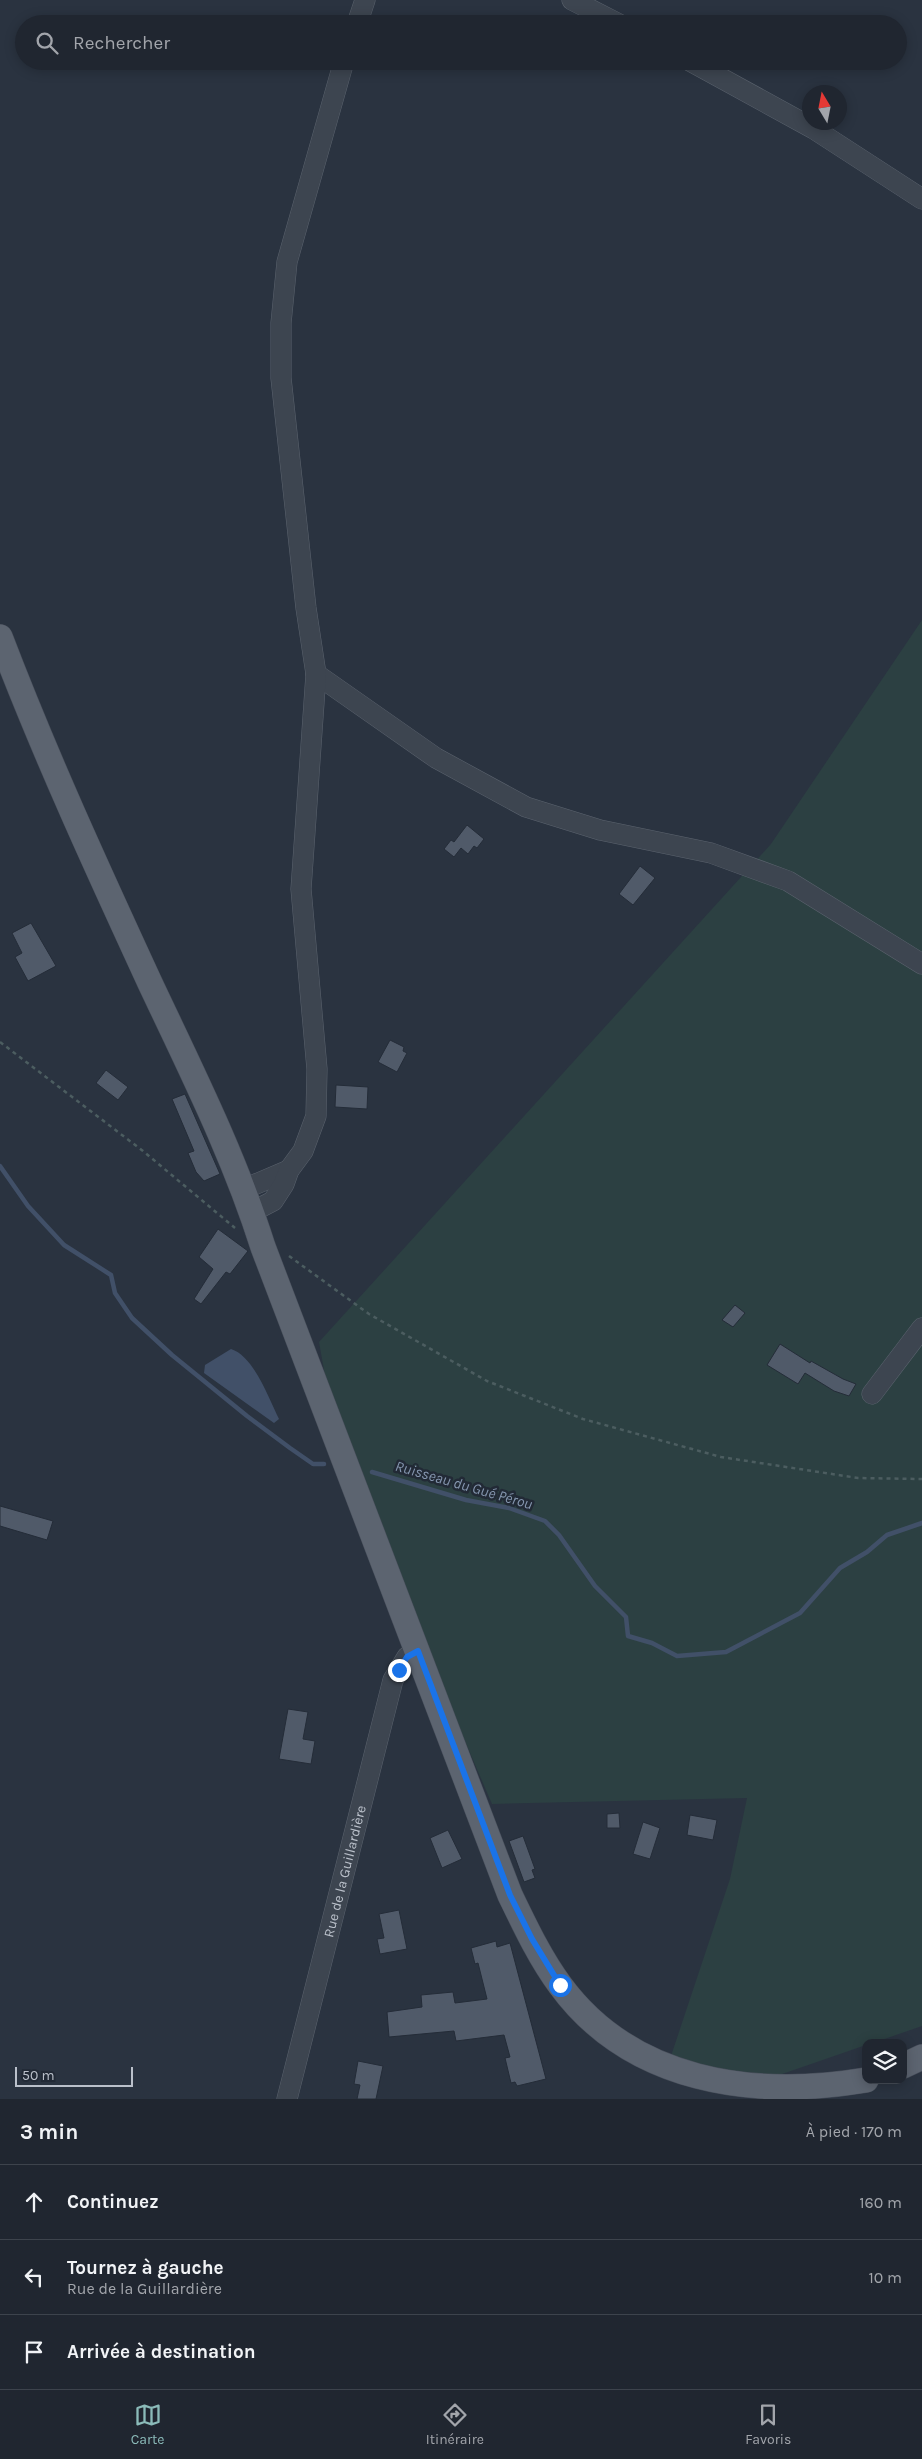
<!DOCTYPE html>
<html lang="fr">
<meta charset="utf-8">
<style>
:root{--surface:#202630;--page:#2d323c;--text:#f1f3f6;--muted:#a2a5ab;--line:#3d434c;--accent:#8bbbb9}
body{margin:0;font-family:Karla,sans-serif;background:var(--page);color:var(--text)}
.controls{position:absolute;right:15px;bottom:15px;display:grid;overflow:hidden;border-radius:10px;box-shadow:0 2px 12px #0003}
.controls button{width:45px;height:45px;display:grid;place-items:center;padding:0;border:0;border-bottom:1px solid var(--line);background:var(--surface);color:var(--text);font:25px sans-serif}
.compass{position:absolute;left:802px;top:85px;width:45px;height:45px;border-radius:50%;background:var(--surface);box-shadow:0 2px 12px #0003;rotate:350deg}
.scale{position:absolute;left:15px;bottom:12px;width:118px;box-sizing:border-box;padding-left:5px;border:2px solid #bac0ca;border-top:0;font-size:14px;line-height:18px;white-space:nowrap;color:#bac0ca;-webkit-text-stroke:4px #222a36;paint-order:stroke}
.stop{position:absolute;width:15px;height:15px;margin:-11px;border:4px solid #1a73e8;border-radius:50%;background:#fff}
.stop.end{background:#1a73e8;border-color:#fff;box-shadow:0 1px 5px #0008}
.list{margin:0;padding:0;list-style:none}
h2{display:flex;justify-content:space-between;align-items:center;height:65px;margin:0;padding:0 20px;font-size:21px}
h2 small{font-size:16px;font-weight:400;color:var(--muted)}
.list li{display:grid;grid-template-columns:32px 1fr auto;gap:15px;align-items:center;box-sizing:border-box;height:75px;padding:0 20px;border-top:1px solid var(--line)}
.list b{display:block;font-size:19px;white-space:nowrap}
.list p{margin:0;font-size:16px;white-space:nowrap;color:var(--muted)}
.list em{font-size:16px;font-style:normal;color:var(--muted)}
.icon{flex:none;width:28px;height:28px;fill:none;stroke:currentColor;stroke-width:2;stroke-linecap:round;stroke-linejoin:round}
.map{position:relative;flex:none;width:922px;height:2099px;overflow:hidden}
.search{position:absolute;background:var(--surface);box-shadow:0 2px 12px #0003;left:15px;right:15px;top:15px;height:55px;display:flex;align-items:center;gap:12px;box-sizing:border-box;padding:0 18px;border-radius:28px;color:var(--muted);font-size:19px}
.sheet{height:290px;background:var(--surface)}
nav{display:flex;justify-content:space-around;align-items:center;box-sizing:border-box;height:70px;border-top:1px solid var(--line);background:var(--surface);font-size:14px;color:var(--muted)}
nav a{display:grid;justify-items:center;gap:2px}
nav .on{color:var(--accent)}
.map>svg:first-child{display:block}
.green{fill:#2c4042}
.water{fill:#415068}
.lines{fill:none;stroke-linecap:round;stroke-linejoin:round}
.stream{stroke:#415068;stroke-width:4.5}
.building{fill:#505a69;stroke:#242c38}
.minor-casing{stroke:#5b636e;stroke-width:21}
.major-casing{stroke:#474e5a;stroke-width:26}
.path{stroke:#4c5d60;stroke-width:2.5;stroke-dasharray:4 4;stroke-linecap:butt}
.minor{stroke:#3d4550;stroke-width:20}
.major{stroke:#5c6470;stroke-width:25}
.route{stroke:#1a73e8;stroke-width:6}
.labels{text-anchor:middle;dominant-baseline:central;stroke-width:5;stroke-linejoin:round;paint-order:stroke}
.street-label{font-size:14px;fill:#bac0ca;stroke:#222a36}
.water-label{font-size:15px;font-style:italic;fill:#8596af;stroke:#222a36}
</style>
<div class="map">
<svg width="922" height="2099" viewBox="0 0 922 2099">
<rect width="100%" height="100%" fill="#2a3340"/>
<path class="green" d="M922 620V2026L873 2043H866V2045L762 2081 671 2056 730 1879 747 1798 492 1804 443 1690 343 1476 319 1342 771 844Z"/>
<path class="water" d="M231 1349C254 1356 269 1399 279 1419L274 1423 204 1373 205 1365Z"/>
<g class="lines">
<g class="stream">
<path d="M0 1166 28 1206 64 1245 111 1275 115 1293 132 1318 172 1355 247 1416 290 1448 313 1464H324"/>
<path d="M372 1472 466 1500 509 1508 545 1521 559 1535 595 1586 626 1617 628 1636 652 1643 677 1656 726 1652 800 1613 840 1568 867 1552 887 1535 922 1523"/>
</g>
</g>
<g class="building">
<path d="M467 825 484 839 477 848 474 846 468 854 461 848 454 857 444 849 451 840 454 842Z"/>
<path d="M640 866 655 878 633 905 619 894Z"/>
<path d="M31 923 56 966 28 981 15 957 22 953 12 933Z"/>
<path d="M390 1040 404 1047 403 1051 407 1053 397 1072 378 1062Z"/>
<path d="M106 1070 128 1087 118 1100 96 1083Z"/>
<path d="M336 1085 368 1087 367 1109 335 1107Z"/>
<path d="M185 1094 220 1174 204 1181 196 1172 188 1153 194 1151 172 1099Z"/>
<path d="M218 1229 248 1251 230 1274 226 1272 201 1304 194 1299 213 1269 199 1257Z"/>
<path d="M735 1305 745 1313 733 1327 722 1320Z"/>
<path d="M780 1344 810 1363 811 1361 843 1379 856 1384 849 1396 834 1391 805 1373 798 1384 767 1365Z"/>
<path d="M0 1506 53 1521 47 1540 0 1526Z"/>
<path d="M288 1709 308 1712 303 1739 315 1741 311 1764 279 1759Z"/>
<path d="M619 1813 620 1828H607V1814Z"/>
<path d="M690 1815 717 1820 713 1840 687 1835Z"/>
<path d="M643 1822 660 1828 650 1859 633 1854Z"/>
<path d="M448 1830 462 1859 442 1868 430 1838Z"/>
<path d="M523 1836 535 1869 532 1870 535 1878 524 1882 509 1841Z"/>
<path d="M399 1910 407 1949 380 1954 377 1939 384 1938 379 1914Z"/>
<path d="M496 1941 497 1947 510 1943 546 2079 517 2086 515 2082 511 2083 505 2058 510 2057 504 2035 456 2041 454 2031 389 2037 387 2012 422 2007 421 1995 453 1992 455 2003 487 1999 478 1963 475 1964 471 1948Z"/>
<path d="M358 2061 383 2066 376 2099H357L360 2085 354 2084Z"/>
</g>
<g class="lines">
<g class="minor-casing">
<g id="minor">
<path d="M572 0 619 24"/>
<path d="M357 24 365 0"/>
<path d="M690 61 814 129 922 199"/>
<path d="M316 674 436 758 526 807 600 830 711 853 788 881 922 964"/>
<path d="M244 1189 289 1170"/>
<path d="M252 1212 273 1201 284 1184 289 1170 303 1151 316 1116 317 1069 301 889 316 674 306 608 281 378V323L287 262 344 61"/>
<path d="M872 1394 922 1328"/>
<path id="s1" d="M287 2099 393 1680 407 1657 418 1651"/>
</g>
</g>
<g class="major-casing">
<g id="major">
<path d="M0 637C45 755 97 868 150 983 191 1070 234 1155 263 1247L510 1895C525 1926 540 1958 560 1985 631 2082 753 2099 866 2080"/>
<path d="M903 2066 922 2057"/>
</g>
</g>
<g class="path">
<path d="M0 1042 143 1151 235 1228"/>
<path d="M289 1256 369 1314 487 1381 583 1419 721 1457 858 1478 922 1479"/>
</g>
<use href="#minor" class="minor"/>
<use href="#major" class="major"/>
</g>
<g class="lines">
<path class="route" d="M399 1670 407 1657 418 1651 510 1895 532 1939 560 1985"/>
</g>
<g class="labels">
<g class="street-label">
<text stroke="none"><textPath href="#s1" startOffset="235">Rue de la Guillardière</textPath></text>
</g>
<g class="water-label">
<text transform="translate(464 1485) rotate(16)">Ruisseau du Gué Pérou</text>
</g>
</g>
</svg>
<div class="controls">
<button><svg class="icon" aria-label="layers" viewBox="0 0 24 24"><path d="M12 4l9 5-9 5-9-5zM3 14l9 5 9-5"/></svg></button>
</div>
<svg class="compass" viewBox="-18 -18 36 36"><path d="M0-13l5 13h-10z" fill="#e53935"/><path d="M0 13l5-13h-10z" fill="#a2a5ab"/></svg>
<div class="scale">50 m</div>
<div class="stop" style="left:560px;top:1985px"></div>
<div class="stop end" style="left:399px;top:1670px"></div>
<div class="search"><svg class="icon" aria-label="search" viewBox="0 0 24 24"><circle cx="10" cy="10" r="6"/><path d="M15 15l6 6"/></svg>Rechercher</div>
</div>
<section class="sheet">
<h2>3 min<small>À pied · 170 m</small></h2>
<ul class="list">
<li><svg class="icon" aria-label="ahead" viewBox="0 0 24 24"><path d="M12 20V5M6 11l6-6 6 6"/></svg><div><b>Continuez</b></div><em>160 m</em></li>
<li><svg class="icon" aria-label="left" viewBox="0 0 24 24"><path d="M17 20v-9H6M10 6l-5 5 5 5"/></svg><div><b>Tournez à gauche</b><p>Rue de la Guillardière</p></div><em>10 m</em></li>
<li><svg class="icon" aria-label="arrive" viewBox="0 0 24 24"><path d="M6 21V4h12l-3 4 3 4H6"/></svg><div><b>Arrivée à destination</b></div></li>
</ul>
</section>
<nav>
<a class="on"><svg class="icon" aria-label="map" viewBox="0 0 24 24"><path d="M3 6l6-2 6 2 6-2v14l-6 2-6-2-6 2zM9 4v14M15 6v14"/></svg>Carte</a>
<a><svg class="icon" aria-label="directions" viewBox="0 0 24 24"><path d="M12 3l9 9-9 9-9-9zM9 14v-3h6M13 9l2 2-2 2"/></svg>Itinéraire</a>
<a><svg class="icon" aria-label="saved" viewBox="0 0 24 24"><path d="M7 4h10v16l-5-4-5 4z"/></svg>Favoris</a>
</nav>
